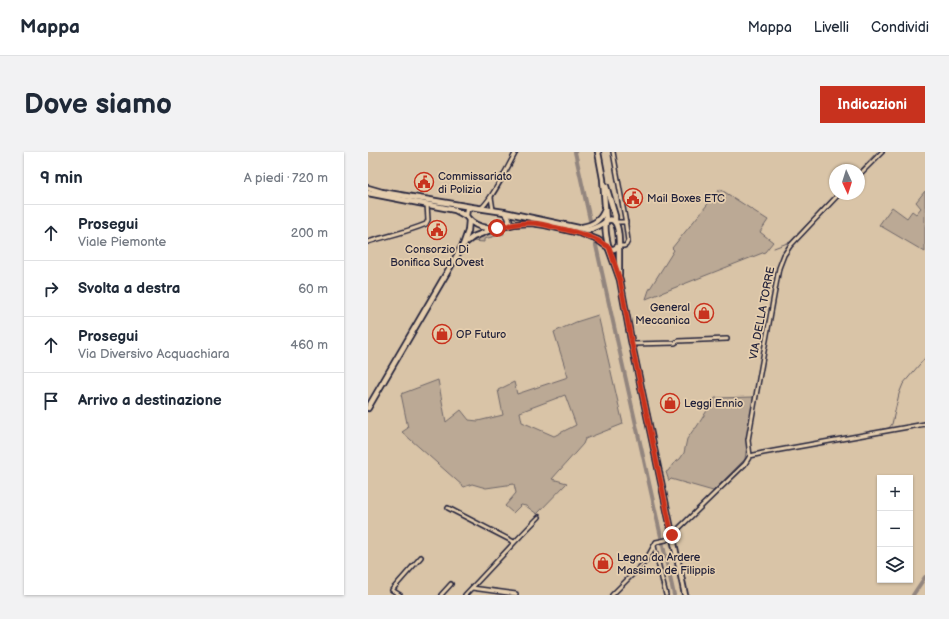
<!DOCTYPE html>
<html lang="it">
<meta charset="utf-8">
<style>
:root{--surface:#fff;--page:#f2f2f3;--text:#1f2937;--muted:#747a83;--line:#e0e1e3;--accent:#c8321e}
body{margin:0;font-family:"Balsamiq Sans",sans-serif;background:var(--page);color:var(--text)}
.controls{position:absolute;right:12px;bottom:12px;display:grid;overflow:hidden;border-radius:0px;box-shadow:0 1px 3px #0004}
.controls button{width:36px;height:36px;display:grid;place-items:center;padding:0;border:0;border-bottom:1px solid var(--line);background:var(--surface);color:var(--text);font:20px sans-serif}
.compass{position:absolute;left:461px;top:12px;width:36px;height:36px;border-radius:50%;background:var(--surface);box-shadow:0 1px 3px #0004;rotate:176deg}
.stop{position:absolute;width:12px;height:12px;margin:-9px;border:3px solid #c8321e;border-radius:50%;background:#fff}
.stop.end{background:#c8321e;border-color:#fff;box-shadow:0 1px 4px #0008}
.list{margin:0;padding:0;list-style:none}
h2{display:flex;justify-content:space-between;align-items:center;height:52px;margin:0;padding:0 16px;font-size:17px}
h2 small{font-size:13px;font-weight:400;color:var(--muted)}
.list li{display:grid;grid-template-columns:26px 1fr auto;gap:12px;align-items:center;box-sizing:border-box;height:56px;padding:0 16px;border-top:1px solid var(--line)}
.list b{display:block;font-size:15px;white-space:nowrap}
.list p{margin:0;font-size:13px;white-space:nowrap;color:var(--muted)}
.list em{font-size:13px;font-style:normal;color:var(--muted)}
.icon{flex:none;width:22px;height:22px;fill:none;stroke:currentColor;stroke-width:2;stroke-linecap:round;stroke-linejoin:round}
.map{position:relative;flex:none;width:557px;height:443px;overflow:hidden;border-radius:0px}
header{display:flex;align-items:center;gap:24px;box-sizing:border-box;height:56px;padding:0 20px;background:var(--surface);border-bottom:1px solid var(--line)}
header strong{font-size:19px}
nav{display:flex;gap:22px;margin-inline-start:auto;font-size:14px}
.intro{display:flex;align-items:center;justify-content:space-between;box-sizing:border-box;height:96px;padding:0 24px}
h1{margin:0;font-size:28px}
.button{padding:10px 18px;border-radius:0px;background:var(--accent);color:#fff;font-size:14px;font-weight:700}
main{display:flex;gap:24px;padding:0 24px}
aside{flex:1;background:var(--surface);border-radius:0px;box-shadow:0 1px 3px #0004}
.map>svg:first-child{display:block}
.grass{fill:#bba995;stroke:#6e6668;fill-rule:evenodd}
.lines{fill:none;stroke-linecap:round;stroke-linejoin:round}
.stream{stroke:#655d63;stroke-width:1}
.canal{stroke:#92857e;stroke-width:4}
.street-casing{stroke:#22223b;stroke-width:6}
.secondary-casing{stroke:#22223b;stroke-width:8}
.street{stroke:#e5ceae;stroke-width:3}
.secondary{stroke:#e5ceae;stroke-width:4.5}
.route{stroke:#c8321e;stroke-width:5}
.labels{text-anchor:middle;dominant-baseline:central;stroke-width:3.5;stroke-linejoin:round;paint-order:stroke}
.poi-label{font-size:11px;fill:#22223b;stroke:#e5ceae;text-anchor:start}
.street-label{font-size:11px;fill:#22223b;stroke:#e5ceae}
</style>
<header>
<strong>Mappa</strong>
<nav><a>Mappa</a><a>Livelli</a><a>Condividi</a></nav>
</header>
<div class="intro"><h1>Dove siamo</h1><a class="button">Indicazioni</a></div>
<main>
<aside>
<h2>9 min<small>A piedi · 720 m</small></h2>
<ul class="list">
<li><svg class="icon" aria-label="ahead" viewBox="0 0 24 24"><path d="M12 20V5M6 11l6-6 6 6"/></svg><div><b>Prosegui</b><p>Viale Piemonte</p></div><em>200 m</em></li>
<li><svg class="icon" aria-label="right" viewBox="0 0 24 24"><path d="M7 20v-9h11M14 6l5 5-5 5"/></svg><div><b>Svolta a destra</b></div><em>60 m</em></li>
<li><svg class="icon" aria-label="ahead" viewBox="0 0 24 24"><path d="M12 20V5M6 11l6-6 6 6"/></svg><div><b>Prosegui</b><p>Via Diversivo Acquachiara</p></div><em>460 m</em></li>
<li><svg class="icon" aria-label="arrive" viewBox="0 0 24 24"><path d="M6 21V4h12l-3 4 3 4H6"/></svg><div><b>Arrivo a destinazione</b></div></li>
</ul>
</aside>
<div class="map">
<svg width="557" height="443" viewBox="0 0 557 443">
<rect width="100%" height="100%" fill="#d9c4a7"/>
<filter id="ink" filterUnits="userSpaceOnUse"><feTurbulence type="fractalNoise" baseFrequency=".025" numOctaves="2"/><feDisplacementMap in="SourceGraphic" scale="8" xChannelSelector="R" yChannelSelector="G"/><feConvolveMatrix kernelMatrix="1 2 1 2 8 2 1 2 1" color-interpolation-filters="sRGB"/></filter>
<g filter="url(#ink)">
<g class="grass">
<path d="M352 37 400 68 392 80 405 90 397 100 278 147 281 138 306 98 304 96Z"/>
<path d="M557 39V100L511 73 524 55 539 66 544 59 548 62 553 56 548 50Z"/>
<path d="M135 78 136 82 116 87V90L103 89 108 85Z"/>
<path d="M230 163 255 272 217 287 215 292 184 327 199 331 169 362 158 354 153 353 145 361 137 354 148 341 146 332 118 336 104 332 96 335 34 280 40 276 33 242 70 228 78 270 93 258 101 268 110 269 135 263 130 238 146 230 149 242 200 225 186 180 208 170ZM197 243 208 273 186 284 154 270 152 260Z"/>
<path d="M386 245 377 307 345 339 303 327 301 329 298 320 300 319 305 312 312 307 316 301 319 287 326 277 328 276 347 246Z"/>
</g>
<g class="lines">
<g class="stream">
<path d="M491 19 509 0"/>
<path d="M406 96 422 90 468 42"/>
<path d="M514 277 521 276 524 272 531 242 535 232 557 206"/>
</g>
<g class="canal">
<path d="M207 0 222 68"/>
<path d="M227 89 306 443"/>
<path d="M545 443 557 425"/>
</g>
<g class="street-casing">
<g id="street">
<path d="M245 0 257 66 260 89 258 93 256 94H251"/>
<path d="M491 23 514 0"/>
<path d="M123 45 125 58"/>
<path d="M113 56C123 50 141 12 148 0"/>
<path d="M247 70H258"/>
<path d="M0 90C19 84 39 80 58 72L60 68 59 52"/>
<path d="M264 192 307 191 310 189 359 187"/>
<path d="M382 304 380 288 411 116 416 103 422 94 471 42"/>
<path d="M80 356 146 390"/>
<path d="M286 394 298 443"/>
<path d="M104 436 148 442"/>
<path d="M32 443 24 438 53 405"/>
<path d="M73 443 83 432"/>
<path d="M97 443C122 417 146 390 171 365"/>
<path d="M244 443 277 410 288 390 298 388 304 383 377 312 382 304 395 301 557 272"/>
</g>
</g>
<g class="secondary-casing">
<g id="secondary">
<path d="M238 34 247 64V70"/>
<path d="M0 36 14 40 103 55"/>
<path d="M0 41 87 58 98 64"/>
<path d="M103 55 136 60C156 77 112 85 98 64L99 57Z"/>
<path d="M136 60 220 78C227 76 233 74 238 69L235 27 230 0"/>
<path d="M138 74 146 72 163 71 177 73 212 81 230 88 238 94 241 95"/>
<path d="M214 75C226 73 233 68 237 57"/>
<path d="M96 92 105 85 125 77"/>
<path d="M251 94 246 97H241C239 88 236 79 238 69 252 61 251 90 251 98V122"/>
<path d="M241 97 252 128 263 188 317 443"/>
<path d="M0 256 95 93 100 79 101 68"/>
</g>
</g>
<use href="#street" class="street"/>
<use href="#secondary" class="secondary"/>
</g>
</g>
<g class="lines" filter="url(#ink)">
<path class="route" d="M129 76C140 74 152 70 163 71 171 71 178 73 185 75 200 78 213 81 227 87 232 89 236 93 241 95L252 128 263 188 304 383"/>
</g>
<defs>
<g id="civic-ring" transform="scale(1)"><circle r="9.5" fill="#e5ceae" stroke="#c8321e" stroke-width="1.5"/><path d="M-.6-6.5H3V-4.5H.6V-3L4-1V1h2V6H-6V1h2V-1L-.6-3ZM-1.2 2.5V6h2.4V2.5Z" fill="#c8321e"/></g>
<g id="shop-ring" transform="scale(1)"><circle r="9.5" fill="#e5ceae" stroke="#c8321e" stroke-width="1.5"/><path d="M-5-2.5h2.3a2.7 3.5 0 0 1 5.4 0H5L5.5 6h-11ZM-1.5-2.5h3a1.5 2.3 0 0 0-3 0Z" fill="#c8321e"/></g>
</defs>
<g fill-rule="evenodd">
<use href="#civic-ring" x="56" y="30"/>
<use href="#civic-ring" x="265" y="46"/>
<use href="#civic-ring" x="69" y="78"/>
<use href="#shop-ring" x="336" y="161"/>
<use href="#shop-ring" x="74" y="182"/>
<use href="#shop-ring" x="302" y="251"/>
<use href="#shop-ring" x="235" y="411"/>
</g>
<g class="labels">
<g class="poi-label">
<text x="70" y="24">Commissariato<tspan x="70" dy="13">di Polizia</tspan></text>
<text x="279" y="46">Mail Boxes ETC</text>
<text x="69" y="97" text-anchor="middle">Consorzio Di<tspan x="69" dy="13">Bonifica Sud Ovest</tspan></text>
<text x="322" y="155" text-anchor="end">General<tspan x="322" dy="13">Meccanica</tspan></text>
<text x="88" y="182">OP Futuro</text>
<text x="316" y="251">Leggi Ennio</text>
<text x="249" y="405">Legna da Ardere<tspan x="249" dy="13">Massimo de Filippis</tspan></text>
</g>
<g class="street-label">
<text transform="translate(394 161) rotate(-79)">VIA DELLA TORRE</text>
</g>
</g>
</svg>
<div class="controls">
<button>+</button>
<button>−</button>
<button><svg class="icon" aria-label="layers" viewBox="0 0 24 24"><path d="M12 4l9 5-9 5-9-5zM3 14l9 5 9-5"/></svg></button>
</div>
<svg class="compass" viewBox="-18 -18 36 36"><path d="M0-13l5 13h-10z" fill="#e53935"/><path d="M0 13l5-13h-10z" fill="#747a83"/></svg>
<div class="stop" style="left:129px;top:76px"></div>
<div class="stop end" style="left:304px;top:383px"></div>
</div>
</main>
